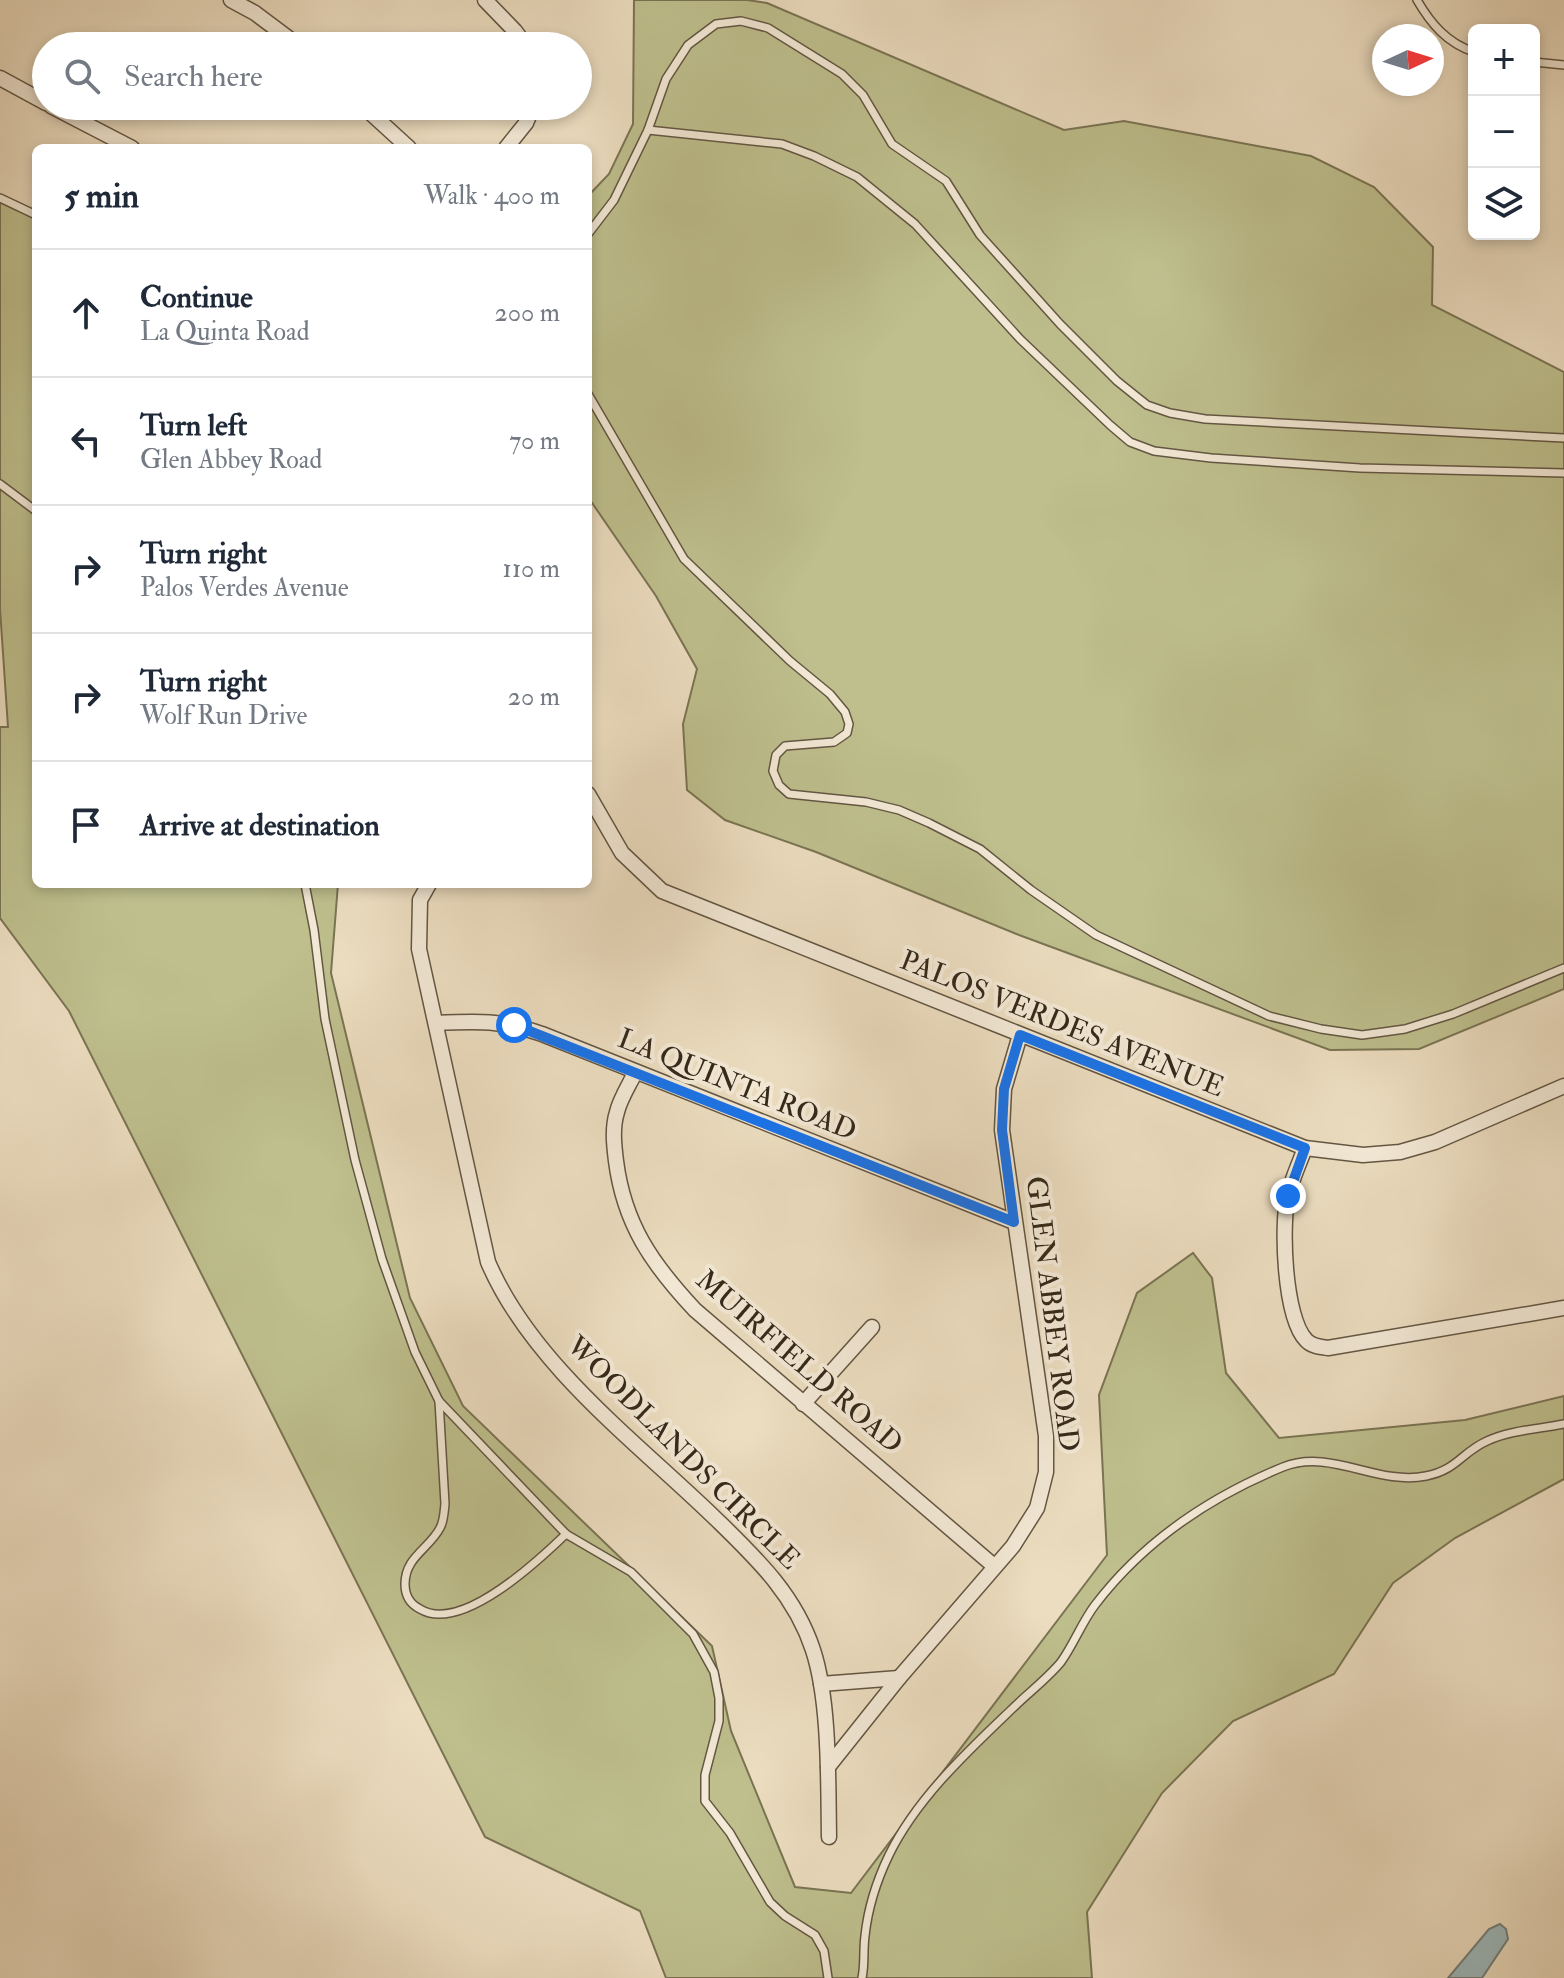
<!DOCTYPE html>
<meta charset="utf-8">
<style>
:root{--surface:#fff;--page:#f2f2f3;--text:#1f2937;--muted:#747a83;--line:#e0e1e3}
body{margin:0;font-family:"IM FELL Double Pica",serif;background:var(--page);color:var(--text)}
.controls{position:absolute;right:24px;top:24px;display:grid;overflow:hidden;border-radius:12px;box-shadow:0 4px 12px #0003}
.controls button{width:72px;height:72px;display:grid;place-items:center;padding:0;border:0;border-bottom:2px solid var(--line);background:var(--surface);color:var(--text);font:40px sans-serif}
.compass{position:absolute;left:1372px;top:24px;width:72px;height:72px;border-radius:50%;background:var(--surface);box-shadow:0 4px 12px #0003;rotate:86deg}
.stop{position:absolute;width:24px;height:24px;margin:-18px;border:6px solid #1a73e8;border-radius:50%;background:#fff}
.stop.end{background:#1a73e8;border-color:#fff;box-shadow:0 2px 8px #0008}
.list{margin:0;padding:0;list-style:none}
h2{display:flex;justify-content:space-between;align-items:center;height:104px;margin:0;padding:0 32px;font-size:34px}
h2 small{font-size:26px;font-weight:400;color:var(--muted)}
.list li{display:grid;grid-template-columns:52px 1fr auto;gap:24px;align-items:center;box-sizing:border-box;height:128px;padding:0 32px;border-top:2px solid var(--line)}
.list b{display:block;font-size:30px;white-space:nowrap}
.list p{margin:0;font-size:26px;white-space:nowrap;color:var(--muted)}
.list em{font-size:26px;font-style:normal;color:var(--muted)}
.icon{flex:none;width:44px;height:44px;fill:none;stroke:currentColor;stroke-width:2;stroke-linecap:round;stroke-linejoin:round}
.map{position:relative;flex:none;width:1564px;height:1978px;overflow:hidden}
.search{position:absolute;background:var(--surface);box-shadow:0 4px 12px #0003;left:32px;top:32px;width:560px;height:88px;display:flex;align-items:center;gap:20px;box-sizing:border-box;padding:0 28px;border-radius:44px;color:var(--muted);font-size:30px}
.panel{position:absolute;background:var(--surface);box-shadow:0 4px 12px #0003;left:32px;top:144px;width:560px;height:744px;border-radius:12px}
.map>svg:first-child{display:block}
.green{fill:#bebf8d;stroke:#7a7453;stroke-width:2}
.water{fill:#9db9bd;stroke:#737f7b;stroke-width:2}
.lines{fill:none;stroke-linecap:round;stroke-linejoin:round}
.lane-casing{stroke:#635643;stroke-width:10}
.street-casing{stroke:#635643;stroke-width:17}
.lane{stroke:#f3e9d6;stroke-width:7}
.street{stroke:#f3e9d6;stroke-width:14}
.route{stroke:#1a73e8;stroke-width:10}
.labels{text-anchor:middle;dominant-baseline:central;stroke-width:8;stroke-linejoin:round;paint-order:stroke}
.street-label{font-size:28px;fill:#352919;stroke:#f3e9d6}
</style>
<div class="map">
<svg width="1564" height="1978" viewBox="0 0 1564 1978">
<rect width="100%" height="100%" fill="#ecddc0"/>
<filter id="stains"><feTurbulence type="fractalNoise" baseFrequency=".0025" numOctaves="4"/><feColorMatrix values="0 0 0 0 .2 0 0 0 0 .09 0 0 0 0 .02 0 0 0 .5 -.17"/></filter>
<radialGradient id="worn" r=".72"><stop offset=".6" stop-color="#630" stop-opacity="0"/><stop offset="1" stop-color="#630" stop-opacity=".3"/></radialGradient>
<g class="green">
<path d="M634 0H747L767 3 1064 130 1124 121 1311 156 1374 187 1433 247 1432 305 1564 372V989L1419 1049 1330 1050 1019 935 816 852 725 820 687 790 683 724 697 669 656 596 588 497V196L609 174 633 124Z"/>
<path d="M0 198 36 215V884H338L331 973 410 1298 463 1406 712 1646 731 1731 795 1887 851 1893 1107 1555 1099 1395 1137 1293 1193 1253 1212 1278 1226 1373 1279 1438 1465 1420 1564 1396V1479L1455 1538 1393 1583 1334 1674 1233 1721 1162 1793 1087 1912 1092 1978H666L640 1911 485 1837 69 1011 0 918V727H8L0 609Z"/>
</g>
<path class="water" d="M1500 1924 1506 1929 1508 1939 1482 1978H1448L1489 1929Z"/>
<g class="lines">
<g class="lane-casing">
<g id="lane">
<path d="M1417 0C1431 24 1447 43 1474 52"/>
<path d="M1534 62 1564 65"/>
<path d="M648 130 782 144 814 156 857 177 915 224 1020 339 1110 425 1130 442 1154 451 1211 458 1360 468 1564 473"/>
<path d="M0 198 36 215"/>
<path d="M588 234 614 200 648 130 666 79 688 45 716 24 741 21 768 28 842 74 863 95 892 144 946 181 980 235 1060 324 1117 381 1147 405 1170 413 1205 419 1564 438"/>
<path d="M588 394 684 559 790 661 830 694 845 712 849 724 847 733 834 742 785 746 776 755 773 771 779 785 789 794 866 802 899 810 929 823 980 849 1031 890 1096 935 1269 1016 1321 1029 1362 1035 1405 1029 1453 1014 1564 968"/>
<path d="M0 484 36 511"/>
<path d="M305 884 314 930 325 1019 355 1160 382 1259 415 1352 439 1401 566 1534 631 1572 693 1634 714 1672 719 1698V1721L705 1775V1801L730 1833 770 1902 785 1916 815 1935 824 1951 828 1978"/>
<path d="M439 1401 445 1504C444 1512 444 1521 440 1528 429 1549 405 1557 405 1584 405 1595 410 1604 420 1609 461 1634 539 1560 566 1534"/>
<path d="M862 1978C865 1964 863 1950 865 1936 868 1907 876 1882 889 1855 917 1798 967 1752 1013 1708 1028 1693 1047 1679 1061 1662 1074 1644 1082 1622 1095 1605 1143 1542 1210 1497 1283 1467 1331 1448 1377 1486 1426 1476 1457 1470 1462 1452 1487 1441 1510 1430 1540 1429 1564 1424"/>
</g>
</g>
<g class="street-casing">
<g id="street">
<path d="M231 0 255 13 299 46"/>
<path d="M485 0 515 31 526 46"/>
<path d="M0 78 46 103"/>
<path d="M51 106 132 148"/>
<path d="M363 106 409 148"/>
<path d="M506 148 526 123 533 106"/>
<path d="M588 794 622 853 662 891 1305 1148 1363 1155 1400 1152 1435 1142 1564 1086"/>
<path d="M429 884 420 900 419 949 488 1262C532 1365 638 1443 717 1520 757 1559 795 1595 813 1650 830 1702 828 1782 829 1837"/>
<path d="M436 1023C479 1021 501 1020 542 1034L1014 1222"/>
<path d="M635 1073C629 1085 620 1099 617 1112 612 1128 614 1145 616 1161 624 1224 652 1264 695 1310L994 1566"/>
<path d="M1305 1148C1299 1164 1292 1179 1288 1195 1281 1225 1284 1317 1306 1340 1311 1346 1320 1347 1328 1348L1564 1308"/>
<path d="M803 1404 872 1327"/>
<path d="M821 1684 899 1678"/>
<path d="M828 1767 899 1678 1013 1546 1037 1508 1046 1472V1436L1002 1130 1004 1089 1020 1035"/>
</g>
</g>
<use href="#lane" class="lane"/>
<use href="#street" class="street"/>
</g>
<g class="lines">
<path class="route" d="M514 1025 1014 1222 1002 1130 1004 1089 1020 1035 1305 1148 1288 1196"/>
</g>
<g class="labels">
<g class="street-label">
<text transform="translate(1062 1024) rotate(22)">PALOS VERDES AVENUE</text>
<text transform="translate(737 1085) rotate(22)">LA QUINTA ROAD</text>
<text transform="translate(1052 1314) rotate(83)">GLEN ABBEY ROAD</text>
<text transform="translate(799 1362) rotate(41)">MUIRFIELD ROAD</text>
<text transform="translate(683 1453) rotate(45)">WOODLANDS CIRCLE</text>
</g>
</g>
<rect width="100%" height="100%" filter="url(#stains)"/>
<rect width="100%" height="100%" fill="url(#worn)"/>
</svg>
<div class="controls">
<button>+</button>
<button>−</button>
<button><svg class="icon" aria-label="layers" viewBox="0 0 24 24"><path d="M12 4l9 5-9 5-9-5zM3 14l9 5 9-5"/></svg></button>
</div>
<svg class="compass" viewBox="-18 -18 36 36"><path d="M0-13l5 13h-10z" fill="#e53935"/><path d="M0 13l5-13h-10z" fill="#747a83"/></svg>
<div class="stop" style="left:514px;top:1025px"></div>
<div class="stop end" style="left:1288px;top:1196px"></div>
<div class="search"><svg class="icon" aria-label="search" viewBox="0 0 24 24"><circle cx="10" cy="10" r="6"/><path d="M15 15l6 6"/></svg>Search here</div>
<section class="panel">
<h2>5 min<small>Walk · 400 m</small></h2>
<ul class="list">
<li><svg class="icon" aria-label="ahead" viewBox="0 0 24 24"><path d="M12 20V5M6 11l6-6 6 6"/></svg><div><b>Continue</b><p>La Quinta Road</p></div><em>200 m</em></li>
<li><svg class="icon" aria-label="left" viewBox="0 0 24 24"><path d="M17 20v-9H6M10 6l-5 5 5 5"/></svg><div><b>Turn left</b><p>Glen Abbey Road</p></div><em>70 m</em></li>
<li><svg class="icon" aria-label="right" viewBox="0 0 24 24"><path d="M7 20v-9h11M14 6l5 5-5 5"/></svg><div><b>Turn right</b><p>Palos Verdes Avenue</p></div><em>110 m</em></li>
<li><svg class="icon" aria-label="right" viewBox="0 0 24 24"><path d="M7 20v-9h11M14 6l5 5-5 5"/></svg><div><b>Turn right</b><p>Wolf Run Drive</p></div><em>20 m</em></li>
<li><svg class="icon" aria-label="arrive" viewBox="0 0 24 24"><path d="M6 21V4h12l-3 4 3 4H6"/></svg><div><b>Arrive at destination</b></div></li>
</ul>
</section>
</div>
